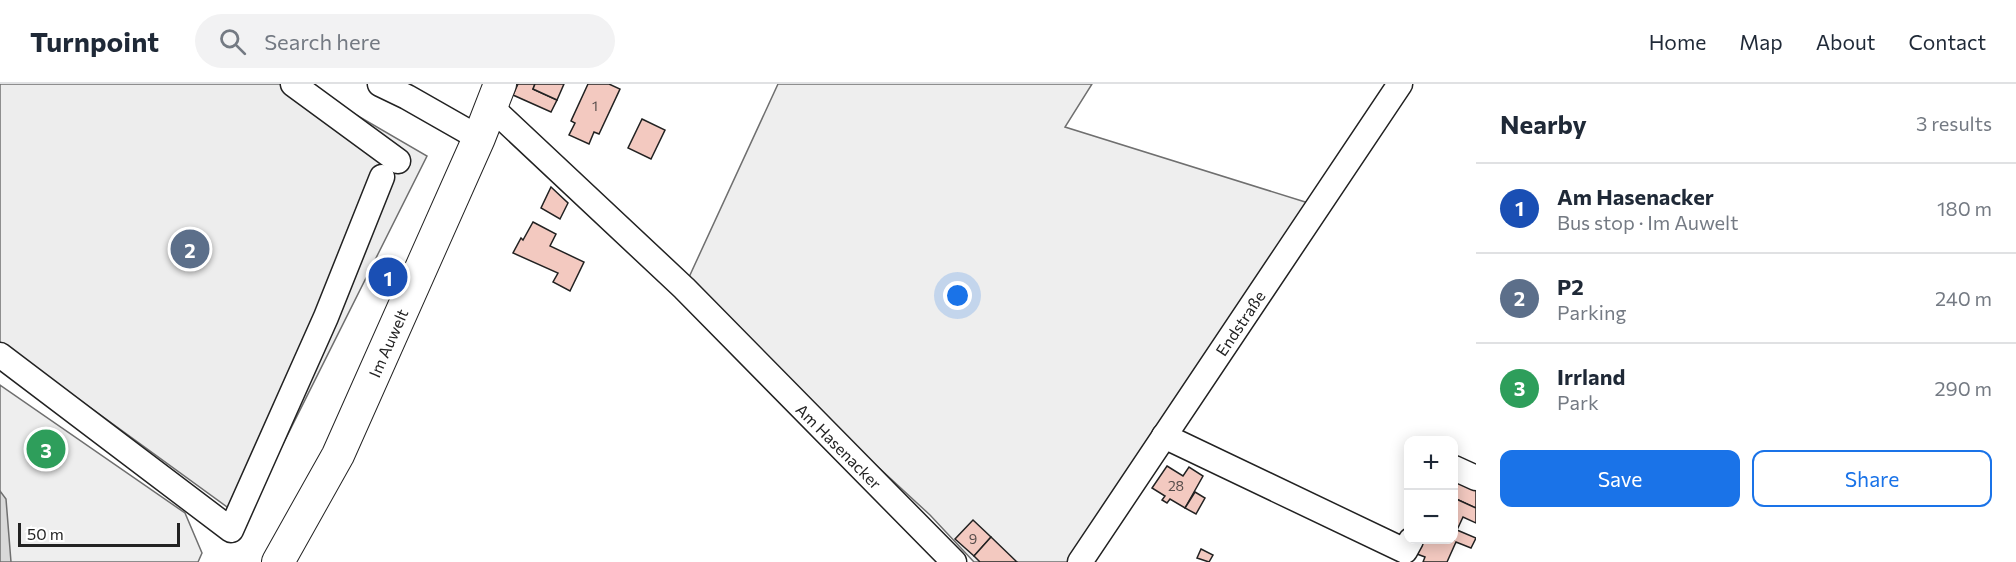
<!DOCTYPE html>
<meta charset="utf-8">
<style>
:root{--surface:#fff;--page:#f2f2f3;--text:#1f2937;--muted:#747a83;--line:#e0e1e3;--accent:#1a73e8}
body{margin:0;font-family:Commissioner,sans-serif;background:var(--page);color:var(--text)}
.controls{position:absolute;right:18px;bottom:18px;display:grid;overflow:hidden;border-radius:12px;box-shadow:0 3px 15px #0003}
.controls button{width:54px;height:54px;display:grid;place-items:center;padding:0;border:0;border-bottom:2px solid var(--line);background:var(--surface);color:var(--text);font:30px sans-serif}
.scale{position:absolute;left:18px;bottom:15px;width:162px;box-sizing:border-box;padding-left:6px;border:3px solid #222;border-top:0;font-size:16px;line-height:21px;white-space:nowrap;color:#222;-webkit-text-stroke:4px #fff;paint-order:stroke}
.you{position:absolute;left:958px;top:212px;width:21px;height:21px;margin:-15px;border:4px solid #fff;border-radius:50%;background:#1a73e8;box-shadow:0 0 0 9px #1a73e833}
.badge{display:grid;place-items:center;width:39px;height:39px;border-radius:50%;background:var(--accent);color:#fff;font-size:20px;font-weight:700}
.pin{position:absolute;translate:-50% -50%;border:3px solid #fff;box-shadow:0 2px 6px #0006}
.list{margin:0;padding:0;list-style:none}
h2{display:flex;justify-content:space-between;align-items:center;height:78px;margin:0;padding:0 24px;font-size:26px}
h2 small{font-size:20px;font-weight:400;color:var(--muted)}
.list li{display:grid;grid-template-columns:39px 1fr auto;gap:18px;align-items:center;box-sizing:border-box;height:90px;padding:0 24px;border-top:2px solid var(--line)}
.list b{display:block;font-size:22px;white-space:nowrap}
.list p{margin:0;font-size:20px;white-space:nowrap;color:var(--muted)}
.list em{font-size:20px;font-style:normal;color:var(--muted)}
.actions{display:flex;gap:12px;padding:18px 24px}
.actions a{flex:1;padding:14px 0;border:2px solid var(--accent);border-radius:12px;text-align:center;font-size:21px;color:var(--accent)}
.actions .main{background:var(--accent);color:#fff}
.icon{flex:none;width:33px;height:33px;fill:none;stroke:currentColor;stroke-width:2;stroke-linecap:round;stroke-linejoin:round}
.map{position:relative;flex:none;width:1476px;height:478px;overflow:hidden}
header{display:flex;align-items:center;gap:36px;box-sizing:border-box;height:84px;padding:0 30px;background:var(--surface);border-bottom:2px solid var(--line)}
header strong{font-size:28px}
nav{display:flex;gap:33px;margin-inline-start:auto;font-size:21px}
.search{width:420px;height:54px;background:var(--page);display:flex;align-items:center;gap:15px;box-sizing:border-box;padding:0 21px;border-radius:33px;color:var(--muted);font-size:22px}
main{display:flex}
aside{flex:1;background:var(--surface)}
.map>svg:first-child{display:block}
.green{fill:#eee;stroke:#6f6f6f;stroke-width:1.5}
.parking{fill:#ededed;stroke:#6f6f6f;stroke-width:1.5}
.water{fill:#d9d9d9;stroke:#6f6f6f;stroke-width:1.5}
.building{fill:#f3c9c0;stroke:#222;stroke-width:1.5}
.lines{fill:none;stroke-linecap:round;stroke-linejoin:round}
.minor-casing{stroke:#222;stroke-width:27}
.major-casing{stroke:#222;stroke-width:34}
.minor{stroke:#fff;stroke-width:24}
.major{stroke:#fff;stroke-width:32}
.labels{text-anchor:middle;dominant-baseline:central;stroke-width:4.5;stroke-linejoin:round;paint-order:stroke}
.number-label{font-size:14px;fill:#564c4a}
.street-label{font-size:16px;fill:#222;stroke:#fff}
</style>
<header>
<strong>Turnpoint</strong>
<div class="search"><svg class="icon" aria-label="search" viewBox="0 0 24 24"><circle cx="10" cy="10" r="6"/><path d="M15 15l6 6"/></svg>Search here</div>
<nav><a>Home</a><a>Map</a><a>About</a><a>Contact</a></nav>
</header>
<main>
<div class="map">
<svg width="1476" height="478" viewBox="0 0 1476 478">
<rect width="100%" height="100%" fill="#fff"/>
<g class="green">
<path d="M778 0H1092L1065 43 1318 122 1080 478H974L930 431 684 204Z"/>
<path d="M0 301 185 429 202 469 198 478H0Z"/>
</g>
<path class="parking" d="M0 0H303L427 72 245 436 0 258Z"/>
<path class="water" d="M0 407 6 415 11 478H0Z"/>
<g class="building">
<path d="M518 0H535L533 5 557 16 551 28 513 11Z"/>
<path d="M535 0H564L557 16 533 5Z"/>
<path d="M588 0H609L620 5 599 50 594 48 589 60 569 51 575 39 571 37Z"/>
<path d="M642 35 665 46 651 75 628 64Z"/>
<path d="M551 103 568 119 560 135 541 124Z"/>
<path d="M533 138 556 150 550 162 584 178 570 207 553 198 558 189 513 169 521 154 523 156Z"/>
<path d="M1167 382 1183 392 1189 383 1203 392 1185 424 1170 415 1167 419 1162 416 1165 412 1152 404Z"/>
<path d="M1454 395 1476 400V424L1454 414Z"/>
<path d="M1195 408 1205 414 1196 430 1185 424Z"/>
<path d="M1454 414 1476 424V439L1463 433 1457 446 1476 454 1471 464 1456 458 1447 478H1423L1425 473 1417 470 1423 456H1454Z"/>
<path d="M973 436 991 453 974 472 955 455Z"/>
<path d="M991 453 1017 478H980L974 472Z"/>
<path d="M1201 465 1213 471 1209 478 1197 474Z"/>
</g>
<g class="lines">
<g class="minor-casing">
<g id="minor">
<path d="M293 0 398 77"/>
<path d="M380 0 407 13 479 54"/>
<path d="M490 22 684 204 954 478"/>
<path d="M0 271 231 446 326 233 382 93"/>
<path d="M1164 352 1405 467 1411 456"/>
<path d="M1454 384 1476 394"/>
<path d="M1080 478 1400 0"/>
</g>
</g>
<g class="major-casing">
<path id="major" d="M278 478 338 371 479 54 500 0"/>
</g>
<use href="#minor" class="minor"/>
<use href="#major" class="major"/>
</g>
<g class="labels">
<g class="number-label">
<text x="595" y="21">1</text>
<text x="1176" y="401">28</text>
<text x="973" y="454">9</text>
</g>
<g class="street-label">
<text transform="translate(1240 239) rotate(-56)">Endstraße</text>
<text transform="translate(388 259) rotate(-66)">Im Auwelt</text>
<text transform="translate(839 362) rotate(45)">Am Hasenacker</text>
</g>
</g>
</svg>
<div class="controls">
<button>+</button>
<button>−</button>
</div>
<div class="scale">50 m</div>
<div class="you"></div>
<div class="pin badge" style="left:388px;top:193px;background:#1a4fb4">1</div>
<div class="pin badge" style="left:190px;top:165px;background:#5c6f8a">2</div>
<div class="pin badge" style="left:46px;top:365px;background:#2e9e5b">3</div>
</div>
<aside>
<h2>Nearby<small>3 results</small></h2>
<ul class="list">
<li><span class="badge" style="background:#1a4fb4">1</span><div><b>Am Hasenacker</b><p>Bus stop · Im Auwelt</p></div><em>180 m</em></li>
<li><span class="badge" style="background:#5c6f8a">2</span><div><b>P2</b><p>Parking</p></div><em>240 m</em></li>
<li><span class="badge" style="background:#2e9e5b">3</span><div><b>Irrland</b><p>Park</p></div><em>290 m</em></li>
</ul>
<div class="actions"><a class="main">Save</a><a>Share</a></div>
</aside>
</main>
